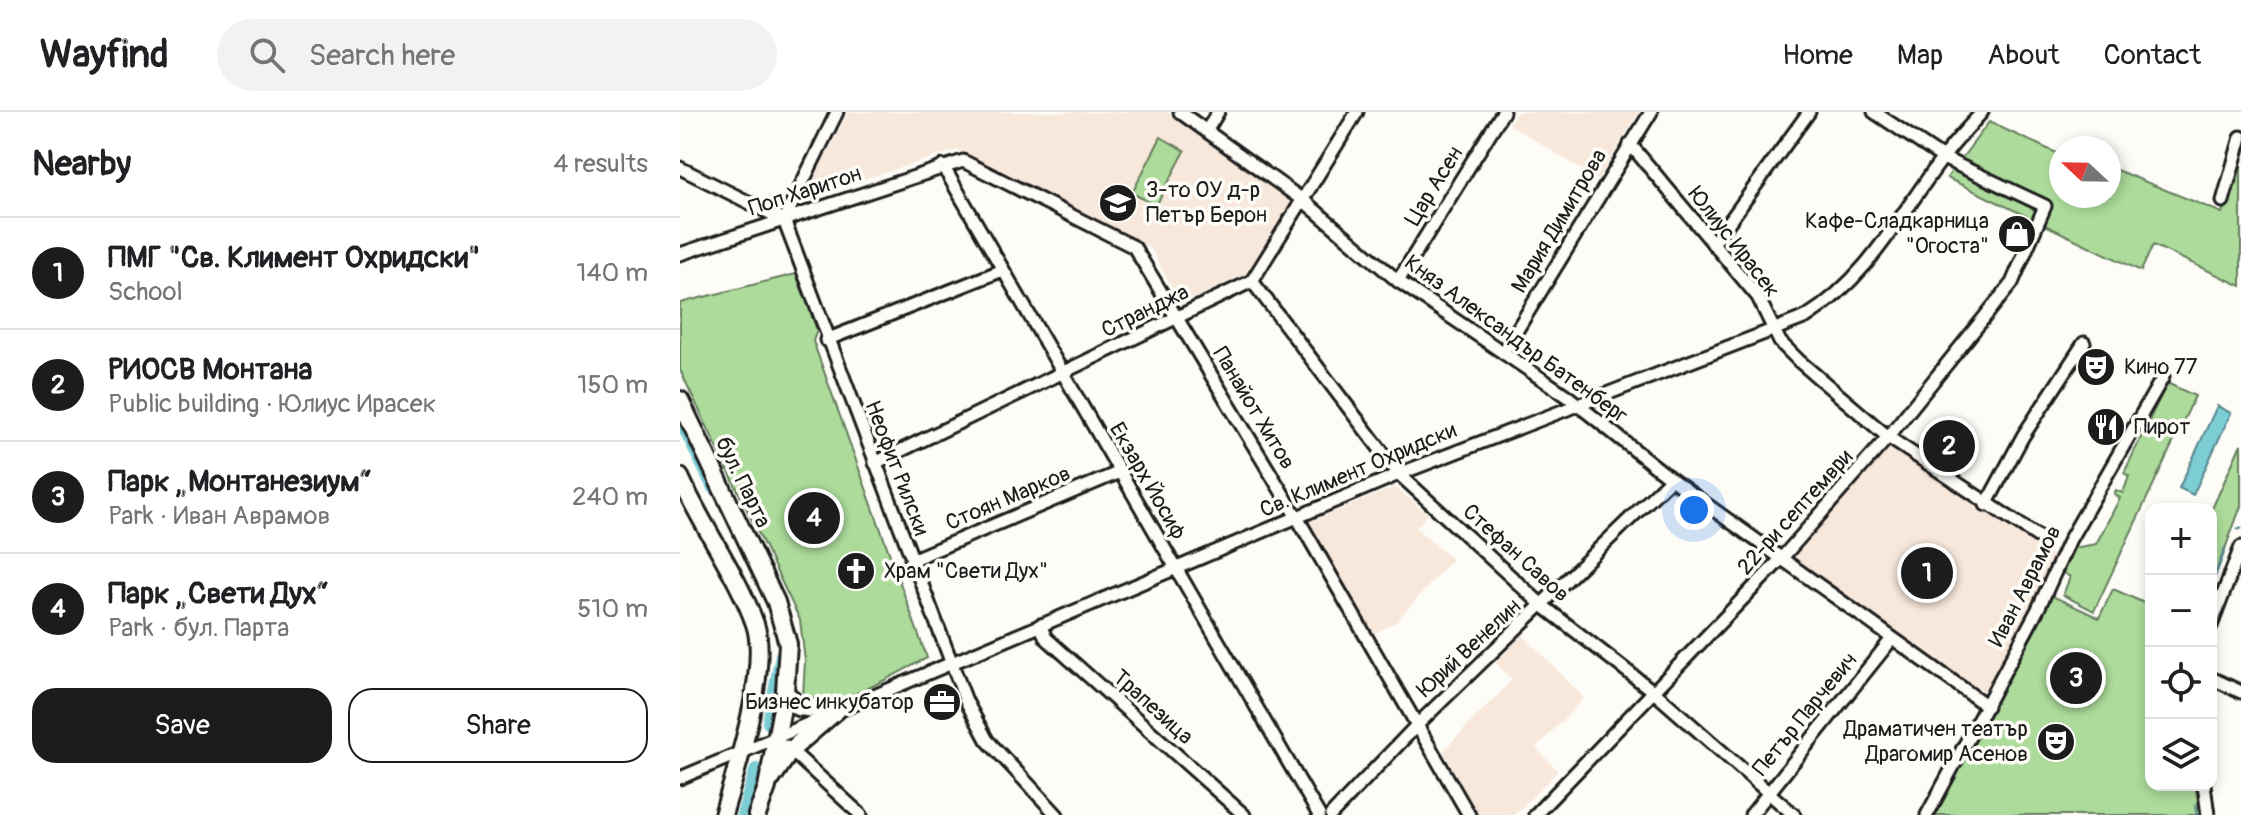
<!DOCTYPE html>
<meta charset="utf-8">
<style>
:root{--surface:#fff;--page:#f2f2f2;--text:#202124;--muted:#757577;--line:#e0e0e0;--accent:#1c1c1c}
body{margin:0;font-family:Pangolin,sans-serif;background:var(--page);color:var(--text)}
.controls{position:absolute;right:24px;bottom:24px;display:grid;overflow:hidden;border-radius:16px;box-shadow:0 4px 12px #0003}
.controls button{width:72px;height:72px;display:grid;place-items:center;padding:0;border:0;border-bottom:2px solid var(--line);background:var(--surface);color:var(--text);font:40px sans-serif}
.compass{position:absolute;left:1369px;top:24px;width:72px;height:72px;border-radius:50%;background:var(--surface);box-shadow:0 4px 12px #0003;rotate:292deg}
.you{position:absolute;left:1014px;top:398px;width:28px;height:28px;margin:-20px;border:6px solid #fff;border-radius:50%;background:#1a73e8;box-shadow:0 0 0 12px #1a73e833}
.badge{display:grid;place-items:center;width:52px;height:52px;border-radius:50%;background:var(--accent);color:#fff;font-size:26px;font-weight:700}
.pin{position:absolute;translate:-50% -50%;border:4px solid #fff;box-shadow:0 2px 8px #0006}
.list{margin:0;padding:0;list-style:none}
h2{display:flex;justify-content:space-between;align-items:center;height:104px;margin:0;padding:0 32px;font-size:34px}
h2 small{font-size:26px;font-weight:400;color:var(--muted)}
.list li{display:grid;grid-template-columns:52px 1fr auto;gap:24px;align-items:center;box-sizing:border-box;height:112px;padding:0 32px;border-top:2px solid var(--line)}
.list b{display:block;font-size:30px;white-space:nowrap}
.list p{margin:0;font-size:26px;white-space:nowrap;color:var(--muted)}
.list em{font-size:26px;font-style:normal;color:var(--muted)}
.actions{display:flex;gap:16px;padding:24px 32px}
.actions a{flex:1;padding:18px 0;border:2px solid var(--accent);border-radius:24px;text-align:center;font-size:28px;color:var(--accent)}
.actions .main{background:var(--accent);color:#fff}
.icon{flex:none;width:44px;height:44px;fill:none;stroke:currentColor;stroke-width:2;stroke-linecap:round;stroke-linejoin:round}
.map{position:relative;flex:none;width:1561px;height:703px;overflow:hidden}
header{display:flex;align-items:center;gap:48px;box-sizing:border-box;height:112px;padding:0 40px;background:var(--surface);border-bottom:2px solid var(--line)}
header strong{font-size:38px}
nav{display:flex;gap:44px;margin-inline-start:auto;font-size:28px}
.search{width:560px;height:72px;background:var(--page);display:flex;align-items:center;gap:20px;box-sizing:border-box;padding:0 28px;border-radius:44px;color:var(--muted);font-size:30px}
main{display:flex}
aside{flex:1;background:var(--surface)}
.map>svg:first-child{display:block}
.built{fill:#f8e8dc}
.green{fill:#acdb9b;stroke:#647c5c;stroke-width:2}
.water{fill:#7ccdd4;stroke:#56868a;stroke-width:2}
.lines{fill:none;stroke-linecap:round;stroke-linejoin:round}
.stream{stroke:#56868a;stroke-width:3}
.canal{stroke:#7ccdd4;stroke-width:12}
.street-casing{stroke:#1c1c1c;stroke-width:17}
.secondary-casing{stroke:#1c1c1c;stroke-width:22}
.street{stroke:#fdfcf7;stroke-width:11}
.secondary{stroke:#fdfcf7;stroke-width:16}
.labels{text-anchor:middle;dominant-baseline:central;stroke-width:7;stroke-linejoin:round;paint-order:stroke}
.street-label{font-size:22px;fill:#1c1c1c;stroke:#fdfcf7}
.poi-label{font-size:22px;fill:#1c1c1c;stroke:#fdfcf7;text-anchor:start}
</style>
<header>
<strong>Wayfind</strong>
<div class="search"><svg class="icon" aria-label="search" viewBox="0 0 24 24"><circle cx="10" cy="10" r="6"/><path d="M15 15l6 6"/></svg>Search here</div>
<nav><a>Home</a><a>Map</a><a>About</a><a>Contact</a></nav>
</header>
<main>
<aside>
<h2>Nearby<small>4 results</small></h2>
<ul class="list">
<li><span class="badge">1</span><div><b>ПМГ &quot;Св. Климент Охридски&quot;</b><p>School</p></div><em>140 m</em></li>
<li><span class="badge">2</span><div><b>РИОСВ Монтана</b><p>Public building · Юлиус Ирасек</p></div><em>150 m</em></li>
<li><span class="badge">3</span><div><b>Парк „Монтанезиум“</b><p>Park · Иван Аврамов</p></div><em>240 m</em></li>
<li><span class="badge">4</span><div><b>Парк „Свети Дух“</b><p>Park · бул. Парта</p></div><em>510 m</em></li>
</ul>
<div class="actions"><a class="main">Save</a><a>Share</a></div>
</aside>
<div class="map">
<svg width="1561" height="703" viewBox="0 0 1561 703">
<rect width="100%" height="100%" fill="#fdfcf7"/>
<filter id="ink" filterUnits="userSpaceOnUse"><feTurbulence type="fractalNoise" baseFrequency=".0125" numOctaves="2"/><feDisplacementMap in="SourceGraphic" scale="16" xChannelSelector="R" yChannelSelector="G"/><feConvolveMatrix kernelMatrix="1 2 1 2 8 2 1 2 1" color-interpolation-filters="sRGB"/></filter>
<g filter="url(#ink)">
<g class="built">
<path d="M168 0H487L614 91 570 160 501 192 471 137 277 38 124 86Z"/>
<path d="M837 0H959L918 68 829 12Z"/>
<path d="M1208 325 1380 448 1311 583 1211 528 1101 447Z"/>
<path d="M715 375 748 402 736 416 772 447 717 509 694 522 627 411Z"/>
<path d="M843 523 904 586 856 636 878 659 834 703H798L763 639 832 568 815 550Z"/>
</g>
<g class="green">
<path d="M1309 10 1381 43V84H1429V55L1542 101 1561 43V174L1473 133 1461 159 1267 66Z"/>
<path d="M481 25 505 39 476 94 452 81Z"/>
<path d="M116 162 137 218 133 229 247 546C218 560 149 605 123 584L125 549 120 508 0 258V191Z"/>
<path d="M1487 271 1515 284 1414 499 1383 483 1390 465 1382 460 1394 436 1416 432 1440 386 1434 382 1436 378 1443 381 1449 364 1444 361Z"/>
<path d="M1561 332V394L1531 474V399Z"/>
<path d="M1433 477 1471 494V519L1464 534 1471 538V673H1515L1521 703H1247L1366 481 1419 506Z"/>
</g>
<path class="water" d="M1537 294 1551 301 1513 383 1499 376Z"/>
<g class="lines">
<g class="stream">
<path d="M1558 417 1561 416"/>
<path d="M1531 474 1545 437"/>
<path d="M1516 693 1517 703"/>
</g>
<g class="canal">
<path d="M0 308 33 376"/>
<path d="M88 611 101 543"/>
<path d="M62 703 76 657"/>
</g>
<g class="street-casing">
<g id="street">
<path d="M500 0 624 89 718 169 887 284 991 367 1307 594"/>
<path d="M527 18 538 0"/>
<path d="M950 32 1078 185 1100 230 1119 249 1208 325 1357 424"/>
<path d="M263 54 639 703"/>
<path d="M0 56 104 108 286 589 307 628 377 703"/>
<path d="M1543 89 1561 25"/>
<path d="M104 108 157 0"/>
<path d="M1033 132 1129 0"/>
<path d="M0 142 283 49 454 135 618 407 789 703"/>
<path d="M572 169 719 362 863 494 974 580 1114 703"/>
<path d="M718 169 823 0"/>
<path d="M146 228 323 158"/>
<path d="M824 239 971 0"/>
<path d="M195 351 572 169 677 0"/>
<path d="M1306 393 1343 324 1404 231"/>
<path d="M231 448 440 360"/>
<path d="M360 513 366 526 564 703"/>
<path d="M1531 514 1561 435"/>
<path d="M1531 566 1561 580"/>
<path d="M106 634 181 703"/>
<path d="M0 666 719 362 1126 205C1188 166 1219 104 1262 47 1274 30 1289 15 1302 0"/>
<path d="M1524 673 1528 703"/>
<path d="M651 703 737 613 991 367"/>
<path d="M855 703 1101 447 1208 325 1332 171 1365 94 1263 46 1194 0"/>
<path d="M1071 703 1211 528"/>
<path d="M1247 703 1358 497 1390 427 1483 265"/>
</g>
</g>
<g class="secondary-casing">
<g id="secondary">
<path d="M0 288 96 490 108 532 105 580 87 675 77 703"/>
<path d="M0 365C22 415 57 461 75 512 90 556 56 658 43 703"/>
<path d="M105 580 118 595 156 599"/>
<path d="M92 666 111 638 156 599"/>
</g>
</g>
<use href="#street" class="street"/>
<use href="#secondary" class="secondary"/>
</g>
</g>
<defs>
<g id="school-disc" transform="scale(2)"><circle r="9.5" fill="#1c1c1c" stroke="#fdfcf7"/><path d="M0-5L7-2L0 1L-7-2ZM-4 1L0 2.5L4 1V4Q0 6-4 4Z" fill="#fff"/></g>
<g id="shop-disc" transform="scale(2)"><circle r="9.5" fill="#1c1c1c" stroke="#fdfcf7"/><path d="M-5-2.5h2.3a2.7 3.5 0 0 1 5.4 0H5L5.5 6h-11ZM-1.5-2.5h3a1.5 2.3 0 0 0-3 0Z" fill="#fff"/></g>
<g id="theatre-disc" transform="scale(2)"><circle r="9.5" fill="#1c1c1c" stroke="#fdfcf7"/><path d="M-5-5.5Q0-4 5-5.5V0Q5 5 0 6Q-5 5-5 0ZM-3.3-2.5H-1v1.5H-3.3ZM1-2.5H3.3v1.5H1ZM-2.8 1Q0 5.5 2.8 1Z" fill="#fff"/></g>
<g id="restaurant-disc" transform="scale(2)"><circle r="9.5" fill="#1c1c1c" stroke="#fdfcf7"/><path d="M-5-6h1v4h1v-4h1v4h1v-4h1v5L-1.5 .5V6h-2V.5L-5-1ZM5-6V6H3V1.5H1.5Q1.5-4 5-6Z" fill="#fff"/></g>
<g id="church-disc" transform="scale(2)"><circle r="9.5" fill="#1c1c1c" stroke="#fdfcf7"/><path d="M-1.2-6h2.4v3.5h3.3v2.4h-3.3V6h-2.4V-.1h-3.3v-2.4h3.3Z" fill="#fff"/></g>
<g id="office-disc" transform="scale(2)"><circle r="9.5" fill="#1c1c1c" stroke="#fdfcf7"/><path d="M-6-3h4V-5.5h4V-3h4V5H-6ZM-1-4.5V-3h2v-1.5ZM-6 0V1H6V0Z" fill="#fff"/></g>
</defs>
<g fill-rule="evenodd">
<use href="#school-disc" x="438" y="91"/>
<use href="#shop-disc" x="1337" y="122"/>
<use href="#theatre-disc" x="1416" y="255"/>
<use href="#restaurant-disc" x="1426" y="315"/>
<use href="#church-disc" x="176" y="459"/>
<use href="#office-disc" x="262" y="590"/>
<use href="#theatre-disc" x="1376" y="630"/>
</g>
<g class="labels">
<g class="street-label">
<text transform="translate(754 74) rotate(-58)">Цар Асен</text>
<text transform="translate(125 79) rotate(-18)">Поп Харитон</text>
<text transform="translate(879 109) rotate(-59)">Мария Димитрова</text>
<text transform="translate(1054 130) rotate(52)">Юлиус Ирасек</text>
<text transform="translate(465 199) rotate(-26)">Странджа</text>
<text transform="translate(836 227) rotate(36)">Княз Александър Батенберг</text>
<text transform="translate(574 296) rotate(59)">Панайот Хитов</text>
<text transform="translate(217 356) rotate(69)">Неофит Рилски</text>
<text transform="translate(678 358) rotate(-23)">Св. Климент Охридски</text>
<text transform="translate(468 369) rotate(60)">Екзарх Йосиф</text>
<text transform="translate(63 370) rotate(64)">бул. Парта</text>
<text transform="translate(328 386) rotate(-23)">Стоян Марков</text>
<text transform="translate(1115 400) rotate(-48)">22-ри септември</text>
<text transform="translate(836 441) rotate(42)">Стефан Савов</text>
<text transform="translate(1345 474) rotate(-63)">Иван Аврамов</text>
<text transform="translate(789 536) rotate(-43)">Юрий Венелин</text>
<text transform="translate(473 595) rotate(42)">Трапезица</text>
<text transform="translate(1125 602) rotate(-51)">Петър Парчевич</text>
</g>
<g class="poi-label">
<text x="466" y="78">3-то ОУ д-р<tspan x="466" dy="25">Петър Берон</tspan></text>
<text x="1309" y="109" text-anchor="end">Кафе-Сладкарница<tspan x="1309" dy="25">"Огоста"</tspan></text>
<text x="1444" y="255">Кино 77</text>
<text x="1454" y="315">Пирот</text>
<text x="204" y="459">Храм "Свети Дух"</text>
<text x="234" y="590" text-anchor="end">Бизнес инкубатор</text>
<text x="1348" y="617" text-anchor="end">Драматичен театър<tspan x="1348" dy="25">Драгомир Асенов</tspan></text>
</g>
</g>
</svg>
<div class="controls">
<button>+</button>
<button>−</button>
<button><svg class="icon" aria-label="locate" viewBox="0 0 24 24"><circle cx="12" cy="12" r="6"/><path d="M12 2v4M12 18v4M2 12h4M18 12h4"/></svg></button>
<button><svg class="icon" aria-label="layers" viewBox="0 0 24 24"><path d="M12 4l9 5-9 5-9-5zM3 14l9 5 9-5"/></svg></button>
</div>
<svg class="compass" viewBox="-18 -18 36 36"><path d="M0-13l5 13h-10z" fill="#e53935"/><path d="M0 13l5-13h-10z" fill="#757577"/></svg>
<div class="you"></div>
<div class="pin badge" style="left:1247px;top:461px">1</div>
<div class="pin badge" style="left:1269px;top:334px">2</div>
<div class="pin badge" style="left:1396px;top:566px">3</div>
<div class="pin badge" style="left:134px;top:406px">4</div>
</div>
</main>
